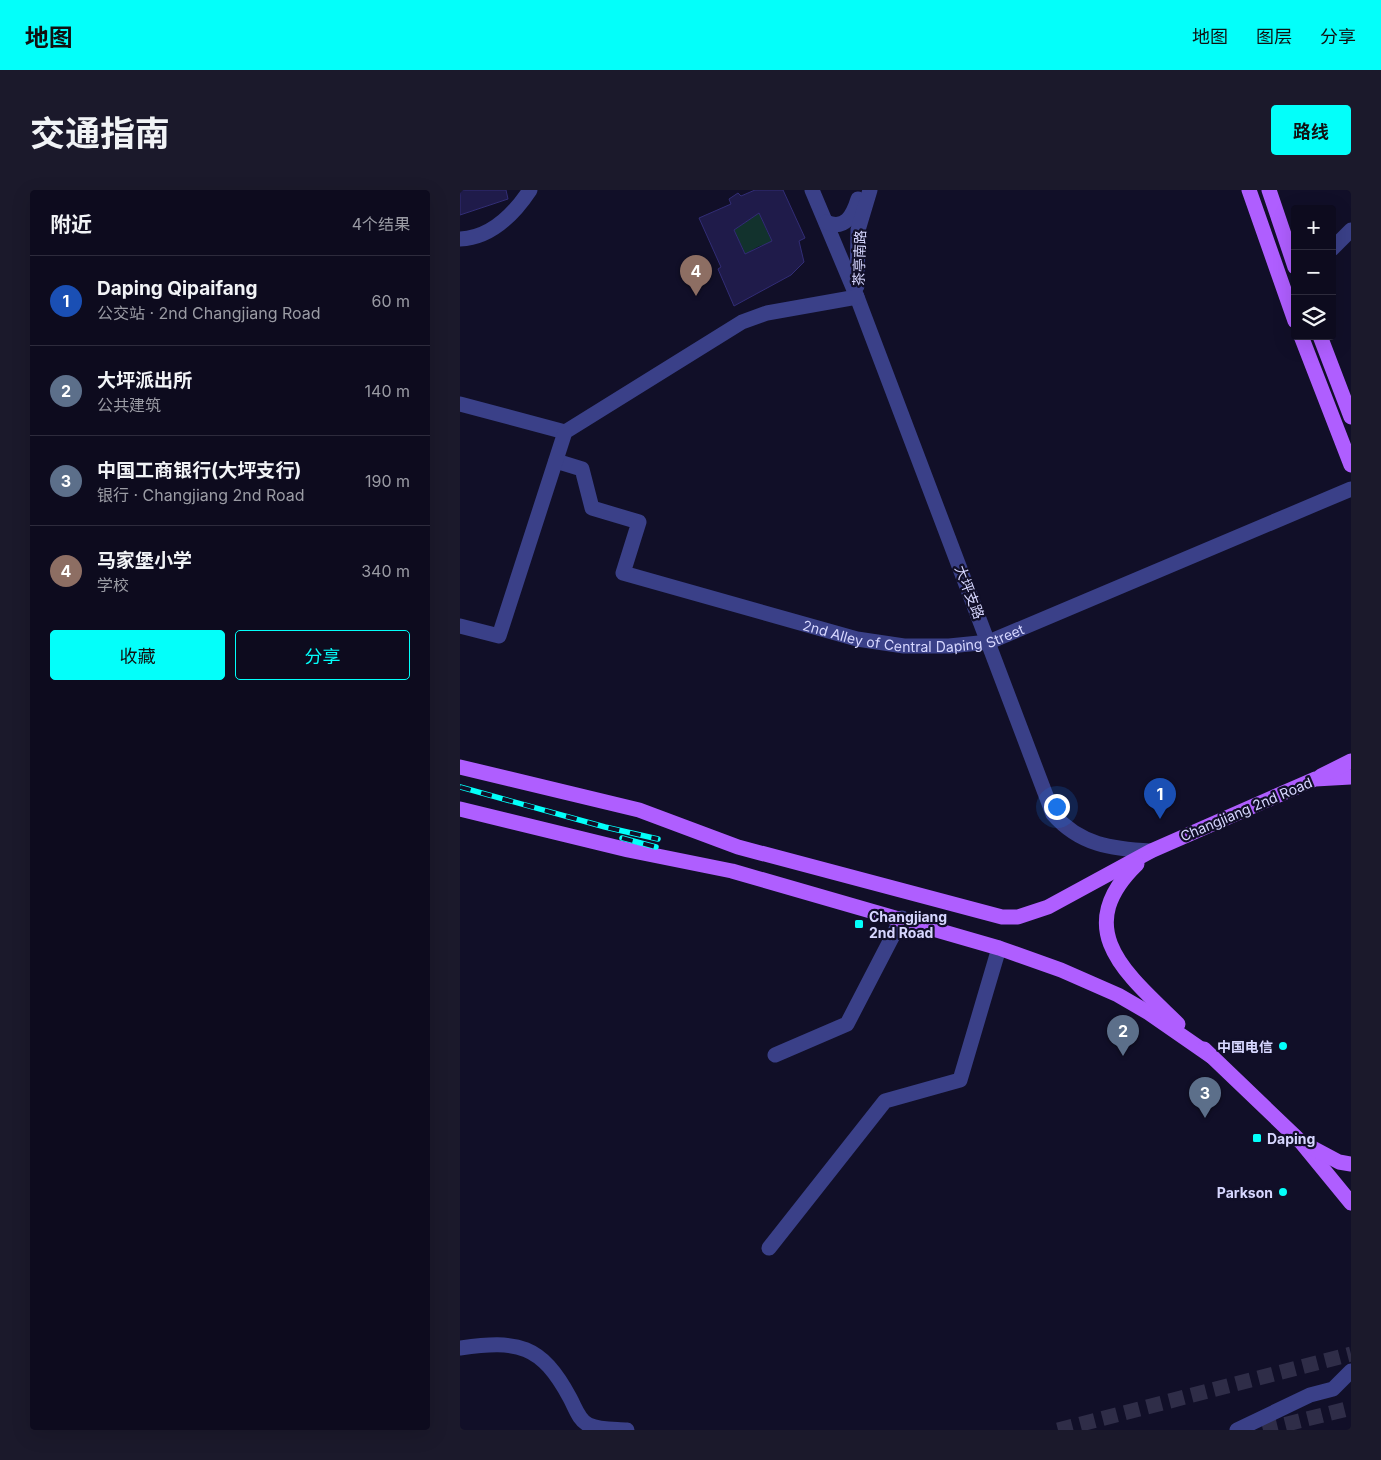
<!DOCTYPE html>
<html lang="zh">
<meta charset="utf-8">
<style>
:root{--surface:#0d0b1e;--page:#1b192b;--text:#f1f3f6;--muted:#9a9ba4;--line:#2d2b3c;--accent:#03fffa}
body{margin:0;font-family:Inter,"Noto Sans SC",sans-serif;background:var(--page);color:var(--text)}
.controls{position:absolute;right:15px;top:15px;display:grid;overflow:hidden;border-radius:5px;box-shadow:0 5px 20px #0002}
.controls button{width:45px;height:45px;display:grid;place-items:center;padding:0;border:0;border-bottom:1px solid var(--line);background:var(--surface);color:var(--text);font:25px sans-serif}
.you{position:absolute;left:596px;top:616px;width:18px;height:18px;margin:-12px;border:4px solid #fff;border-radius:50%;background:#1a73e8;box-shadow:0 0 0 8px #1a73e833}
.badge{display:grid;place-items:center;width:32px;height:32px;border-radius:50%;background:var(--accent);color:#fff;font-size:16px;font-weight:700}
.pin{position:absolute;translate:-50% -41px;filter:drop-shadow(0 1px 2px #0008)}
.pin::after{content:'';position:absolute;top:26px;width:18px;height:15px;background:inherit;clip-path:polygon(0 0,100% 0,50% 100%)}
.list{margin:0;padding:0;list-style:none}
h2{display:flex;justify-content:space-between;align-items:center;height:65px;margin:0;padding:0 20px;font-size:21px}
h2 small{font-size:16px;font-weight:400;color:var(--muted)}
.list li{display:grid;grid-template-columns:32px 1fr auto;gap:15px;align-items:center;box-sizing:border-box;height:90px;padding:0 20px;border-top:1px solid var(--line)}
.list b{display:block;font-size:19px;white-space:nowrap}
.list p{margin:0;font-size:16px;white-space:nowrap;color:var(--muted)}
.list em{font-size:16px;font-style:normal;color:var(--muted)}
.actions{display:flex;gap:10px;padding:15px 20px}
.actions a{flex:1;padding:11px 0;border:1px solid var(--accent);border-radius:5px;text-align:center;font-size:18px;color:var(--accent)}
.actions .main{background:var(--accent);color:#111}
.icon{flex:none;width:28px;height:28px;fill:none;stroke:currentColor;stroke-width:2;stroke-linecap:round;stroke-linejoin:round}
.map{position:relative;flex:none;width:891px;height:1240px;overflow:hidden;border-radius:5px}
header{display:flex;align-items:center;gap:30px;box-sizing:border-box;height:70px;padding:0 25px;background:var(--accent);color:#111}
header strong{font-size:24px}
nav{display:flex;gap:28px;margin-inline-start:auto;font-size:18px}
.intro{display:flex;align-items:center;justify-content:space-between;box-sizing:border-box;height:120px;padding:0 30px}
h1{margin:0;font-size:35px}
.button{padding:12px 22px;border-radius:5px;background:var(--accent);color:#111;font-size:18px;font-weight:700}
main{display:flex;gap:30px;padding:0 30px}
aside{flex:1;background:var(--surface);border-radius:5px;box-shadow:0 5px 20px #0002}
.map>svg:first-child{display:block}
.green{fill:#12322d}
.building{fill:#1f1b4a;stroke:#322d76;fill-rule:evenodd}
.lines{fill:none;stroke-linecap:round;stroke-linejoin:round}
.highway-tunnel{stroke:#2f2d48;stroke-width:15;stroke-dasharray:15 8;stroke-linecap:butt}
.minor{stroke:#3a4088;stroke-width:15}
.major{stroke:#af5eff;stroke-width:15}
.rail-casing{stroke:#03fffa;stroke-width:5.5}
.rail{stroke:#110f28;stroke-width:4;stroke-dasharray:11;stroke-linecap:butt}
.poi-dot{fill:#03fffa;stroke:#110f28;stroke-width:2}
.labels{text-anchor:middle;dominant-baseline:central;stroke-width:4.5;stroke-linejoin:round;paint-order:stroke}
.street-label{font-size:14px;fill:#d7d7ff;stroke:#110f28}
.poi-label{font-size:14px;font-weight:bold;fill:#d7d7ff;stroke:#110f28;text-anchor:start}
</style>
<header>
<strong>地图</strong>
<nav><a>地图</a><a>图层</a><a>分享</a></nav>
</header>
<div class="intro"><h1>交通指南</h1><a class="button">路线</a></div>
<main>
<aside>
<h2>附近<small>4个结果</small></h2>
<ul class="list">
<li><span class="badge" style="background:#1a4fb4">1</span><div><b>Daping Qipaifang</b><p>公交站 · 2nd Changjiang Road</p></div><em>60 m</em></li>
<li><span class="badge" style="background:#5c6f8a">2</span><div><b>大坪派出所</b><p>公共建筑</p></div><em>140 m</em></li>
<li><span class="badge" style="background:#5c6f8a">3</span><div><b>中国工商银行(大坪支行)</b><p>银行 · Changjiang 2nd Road</p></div><em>190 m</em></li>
<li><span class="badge" style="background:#8d6e63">4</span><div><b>马家堡小学</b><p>学校</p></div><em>340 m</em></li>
</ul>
<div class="actions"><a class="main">收藏</a><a>分享</a></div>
</aside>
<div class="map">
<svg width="891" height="1240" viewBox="0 0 891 1240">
<rect width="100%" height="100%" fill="#110f28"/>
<path class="green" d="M299 23 313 54C304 53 291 59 286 66L274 40Z"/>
<g class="building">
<path d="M0 0H46L48 9 0 25Z"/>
<path d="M295 0H323L345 48 339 51 344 72 331 85 274 116 258 79 261 77 239 28 271 14 269 9 278 3 281 6ZM299 23 312 51 285 64 274 40Z"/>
</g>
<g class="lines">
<g class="highway-tunnel">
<path d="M598 1240 891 1164"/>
<path d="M803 1240 891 1218"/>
</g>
<g class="minor">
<path d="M352 0 397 107 593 624C620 655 652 659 691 661"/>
<path d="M366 32C385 41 393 25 398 9"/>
<path d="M0 49C31 48 54 24 70 0"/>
<path d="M872 59 891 40"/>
<path d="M397 96 398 40 410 0"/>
<path d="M0 214 105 242"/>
<path id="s1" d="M96 271 122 279 132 318 179 332 163 383 397 449 444 456H489L529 452 891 299"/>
<path d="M0 436 39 446 105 242 282 132 307 123 397 107"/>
<path d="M315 865 387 834 442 728"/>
<path d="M309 1058 425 911 500 890 539 758"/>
<path d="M0 1158C58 1150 81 1154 110 1208 115 1217 119 1231 129 1235 139 1240 156 1239 167 1240"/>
<path d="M777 1240 850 1205 873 1199 891 1181"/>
</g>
<g class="major">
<path d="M789 0 835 131"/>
<path d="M809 0 835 77"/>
<path d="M841 146 891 275"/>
<path d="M860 146 891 227"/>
<path d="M0 577 179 620 278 657 542 727H558L588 717 691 661 855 589 891 587"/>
<path d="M861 586 891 571"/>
<path d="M0 619 168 660 272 681 539 758 601 780 658 805 689 823 751 866"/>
<path d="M677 674C609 740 668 785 718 834"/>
<path d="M744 859 841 952 891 1013"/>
<path d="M849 956 879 972 891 974"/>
</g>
<g class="rail-casing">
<g id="rail">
<path d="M0 597 145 637 198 649"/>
<path d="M162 648 196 657"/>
</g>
</g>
<use href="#rail" class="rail"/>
</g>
<g class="poi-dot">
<rect x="394" y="729" width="10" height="10" rx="2.5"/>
<circle cx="823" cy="856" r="5"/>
<rect x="792" y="943" width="10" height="10" rx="2.5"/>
<circle cx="823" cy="1002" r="5"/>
</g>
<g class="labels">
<g class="street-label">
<text transform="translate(399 68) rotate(-88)">茶亭南路</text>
<text transform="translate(510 402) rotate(69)">大坪支路</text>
<text stroke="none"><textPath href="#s1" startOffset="470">2nd Alley of Central Daping Street</textPath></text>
<text transform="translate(786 619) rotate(-23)">Changjiang 2nd Road</text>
</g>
<g class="poi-label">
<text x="409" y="726">Changjiang<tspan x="409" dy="16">2nd Road</tspan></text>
<text x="813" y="856" text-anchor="end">中国电信</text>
<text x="807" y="948">Daping</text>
<text x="813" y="1002" text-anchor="end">Parkson</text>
</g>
</g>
</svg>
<div class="controls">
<button>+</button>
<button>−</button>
<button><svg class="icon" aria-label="layers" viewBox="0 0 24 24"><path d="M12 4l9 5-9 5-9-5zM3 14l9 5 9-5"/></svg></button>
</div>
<div class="you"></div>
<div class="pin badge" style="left:700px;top:629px;background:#1a4fb4">1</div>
<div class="pin badge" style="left:663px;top:866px;background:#5c6f8a">2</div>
<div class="pin badge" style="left:745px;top:928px;background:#5c6f8a">3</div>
<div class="pin badge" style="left:236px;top:106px;background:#8d6e63">4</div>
</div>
</main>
